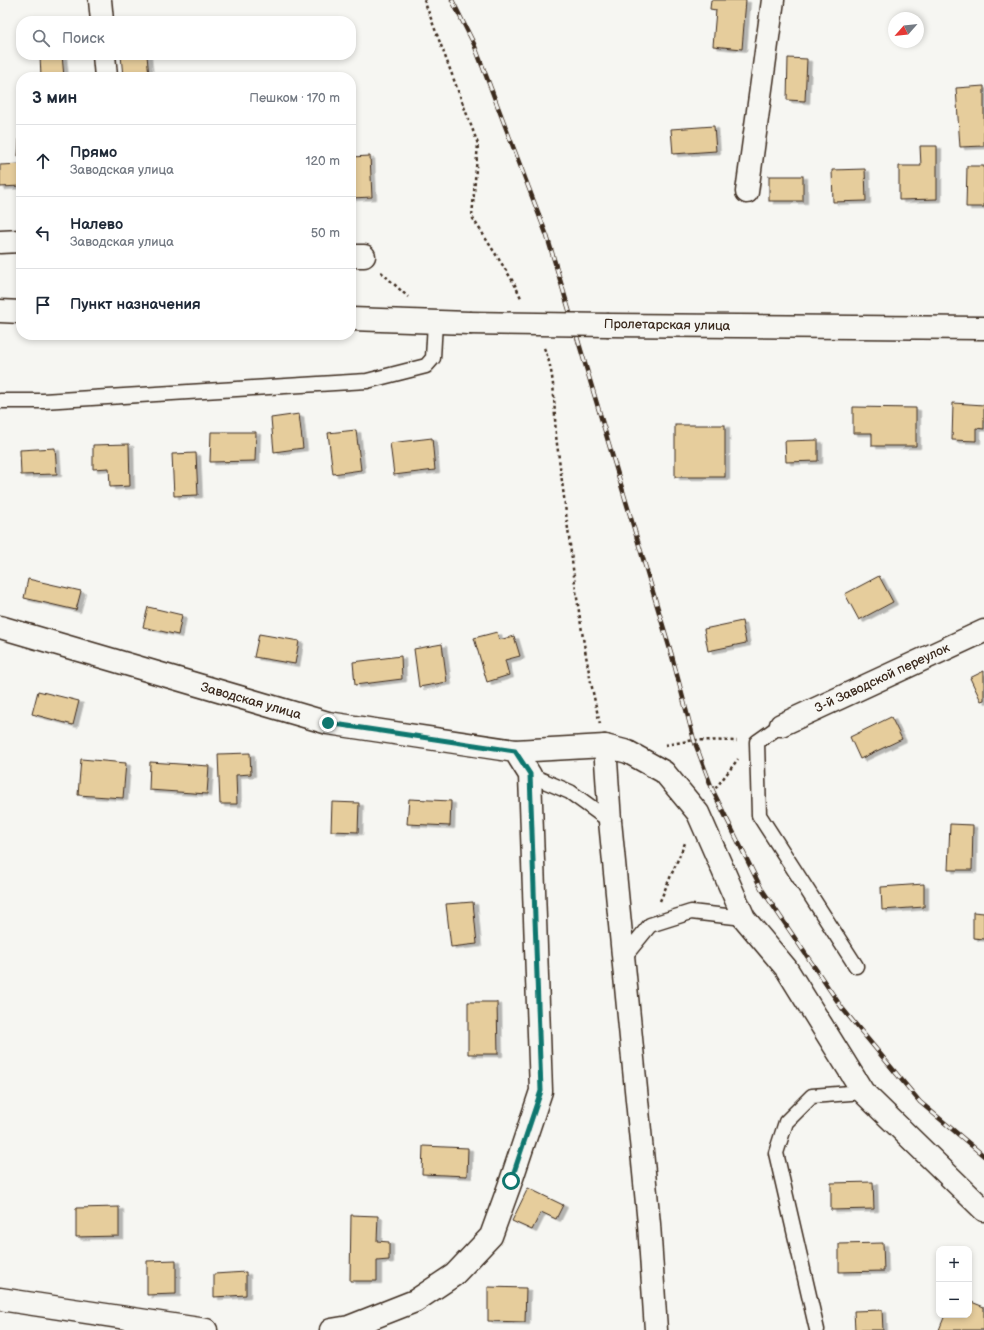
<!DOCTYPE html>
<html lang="ru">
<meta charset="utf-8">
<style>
:root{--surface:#fff;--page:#f2f2f3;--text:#1f2937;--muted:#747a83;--line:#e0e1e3}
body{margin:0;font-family:"Balsamiq Sans",sans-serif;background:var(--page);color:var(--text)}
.controls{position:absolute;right:12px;bottom:12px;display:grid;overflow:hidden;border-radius:8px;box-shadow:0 2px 6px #0003}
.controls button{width:36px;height:36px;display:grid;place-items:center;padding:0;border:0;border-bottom:1px solid var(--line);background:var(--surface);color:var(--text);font:20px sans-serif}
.compass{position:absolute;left:888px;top:12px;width:36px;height:36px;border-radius:50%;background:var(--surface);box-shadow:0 2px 6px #0003;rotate:243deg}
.stop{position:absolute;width:12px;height:12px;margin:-9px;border:3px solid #0f766e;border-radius:50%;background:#fff}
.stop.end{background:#0f766e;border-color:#fff;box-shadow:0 1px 4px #0008}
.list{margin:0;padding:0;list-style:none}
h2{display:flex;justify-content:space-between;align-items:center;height:52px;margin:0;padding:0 16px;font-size:17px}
h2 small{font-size:13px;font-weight:400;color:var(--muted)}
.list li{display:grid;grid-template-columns:26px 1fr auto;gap:12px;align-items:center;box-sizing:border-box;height:72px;padding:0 16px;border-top:1px solid var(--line)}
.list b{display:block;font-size:15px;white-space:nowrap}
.list p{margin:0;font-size:13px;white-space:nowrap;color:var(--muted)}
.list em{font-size:13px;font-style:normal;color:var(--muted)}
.icon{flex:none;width:22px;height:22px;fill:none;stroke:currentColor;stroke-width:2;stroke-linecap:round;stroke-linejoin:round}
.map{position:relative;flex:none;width:984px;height:1330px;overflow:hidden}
.search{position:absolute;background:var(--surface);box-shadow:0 2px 6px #0003;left:16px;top:16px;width:340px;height:44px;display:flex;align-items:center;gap:10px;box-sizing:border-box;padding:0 14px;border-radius:16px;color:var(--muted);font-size:15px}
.panel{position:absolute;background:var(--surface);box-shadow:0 2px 6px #0003;left:16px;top:72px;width:340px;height:268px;border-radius:16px}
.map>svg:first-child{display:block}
.building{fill:#e6cd9c;stroke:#3b2a1e;filter:url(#shadow)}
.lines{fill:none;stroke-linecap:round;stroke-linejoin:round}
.lane-casing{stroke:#3b2a1e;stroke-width:17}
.street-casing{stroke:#3b2a1e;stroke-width:25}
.secondary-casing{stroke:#3b2a1e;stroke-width:25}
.path{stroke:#3b2a1e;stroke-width:2.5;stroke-dasharray:3 3;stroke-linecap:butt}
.lane{stroke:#f6f6f2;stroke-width:14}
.street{stroke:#f6f6f2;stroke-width:22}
.secondary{stroke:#f6f6f2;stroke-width:22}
.rail-casing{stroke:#3b2a1e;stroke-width:4.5}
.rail{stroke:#f6f6f2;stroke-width:3;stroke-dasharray:9;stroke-linecap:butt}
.secondary-bridge-casing{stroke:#3b2a1e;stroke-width:25;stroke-linecap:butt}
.secondary-bridge{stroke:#f6f6f2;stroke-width:22}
.route{stroke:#0f766e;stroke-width:5}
.labels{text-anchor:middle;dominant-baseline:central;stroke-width:4;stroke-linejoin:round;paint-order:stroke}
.street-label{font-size:13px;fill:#3b2a1e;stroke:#f6f6f2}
</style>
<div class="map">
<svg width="984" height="1330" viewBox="0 0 984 1330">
<defs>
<filter id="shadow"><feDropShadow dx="4.5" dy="2.5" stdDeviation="0" flood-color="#0004"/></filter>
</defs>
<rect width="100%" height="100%" fill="#f6f6f2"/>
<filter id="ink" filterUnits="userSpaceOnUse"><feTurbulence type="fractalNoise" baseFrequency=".025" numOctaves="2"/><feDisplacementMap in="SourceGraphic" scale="8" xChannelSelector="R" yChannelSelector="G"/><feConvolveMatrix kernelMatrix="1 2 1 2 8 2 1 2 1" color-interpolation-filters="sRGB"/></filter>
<g filter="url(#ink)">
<g class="building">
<path d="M711 0H746L742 49 713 46 716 10 710 9Z"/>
<path d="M40 55H62L64 77H41Z"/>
<path d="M121 55H147L149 77H123Z"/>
<path d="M788 58 807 59 805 101 787 100Z"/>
<path d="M984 86V146L960 147 956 88Z"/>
<path d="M20 126H21V156H18Z"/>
<path d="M714 126 716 151 673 154 671 129Z"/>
<path d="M920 146H937V199L899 200V166H921Z"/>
<path d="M370 156 372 197 351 198V157Z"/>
<path d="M21 164V186L0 187V165Z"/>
<path d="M967 166H984V207H966Z"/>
<path d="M865 169 866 201 833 202 832 170Z"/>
<rect x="769" y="176" width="34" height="25"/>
<path d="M953 403 984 405V429L976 428V441L952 440Z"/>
<path d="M853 407 916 408V446H872V433H853Z"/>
<path d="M299 414 303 448 274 452 271 418Z"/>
<rect x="675" y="425" width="50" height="52"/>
<path d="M356 430 361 470 333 474 328 433Z"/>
<path d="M211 432H256L255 461 210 462Z"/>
<path d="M432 438 435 470 394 475 390 443Z"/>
<path d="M818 440V461L786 462 785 441Z"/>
<path d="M129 444 130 486 110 487 109 468 93 469V445Z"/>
<path d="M55 448 57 474 21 475 20 450Z"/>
<path d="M196 453 198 495 174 496 172 454Z"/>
<path d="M879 576 893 602 859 620 845 594Z"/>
<path d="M28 579 81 591 76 610 24 598Z"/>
<path d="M148 607 182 615 178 635 143 627Z"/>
<path d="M742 621 746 643 708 651 704 629Z"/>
<path d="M497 632 499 640 514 636 520 656 505 660 509 675 487 682 474 638Z"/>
<path d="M259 634 299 641 295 664 254 657Z"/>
<path d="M442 644 447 682 419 687 414 649Z"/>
<path d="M401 656 402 679 355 685 353 662Z"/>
<path d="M984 671V700L981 701 970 678Z"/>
<path d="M38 691 79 701 73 725 32 714Z"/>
<path d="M891 717 902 739 860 759 850 737Z"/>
<path d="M250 753 251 774 236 775 237 804H220L218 754Z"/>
<path d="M81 759 126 763 123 798 78 795Z"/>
<path d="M150 762 209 766 207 794 149 790Z"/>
<path d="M409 799 451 801 450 826 407 824Z"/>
<path d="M332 802 359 803 358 832 331 831Z"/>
<path d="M950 824 973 825 972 870H948Z"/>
<path d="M924 884V907L882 910 881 887Z"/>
<path d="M473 902 477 944 451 947 446 904Z"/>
<path d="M973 912 984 913V939L973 938Z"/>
<path d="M468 1002H497L498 1054H468Z"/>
<path d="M423 1146 468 1148 467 1176 422 1174Z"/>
<path d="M873 1182 874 1209 831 1210V1183Z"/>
<path d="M528 1188 563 1205 556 1219 541 1212 532 1230 512 1221Z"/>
<path d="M119 1207V1236L76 1237V1208Z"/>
<path d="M351 1215 378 1216 377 1241 389 1242V1260L377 1261V1281H350Z"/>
<path d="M883 1243 884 1271 839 1272V1244Z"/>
<path d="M176 1260V1294L147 1295V1261Z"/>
<path d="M246 1272V1295L214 1297V1274Z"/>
<path d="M488 1287 526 1288 525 1322 488 1321Z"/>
<path d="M969 1301 984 1307V1330H939L945 1315H969Z"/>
<path d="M882 1310 883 1330H855L854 1311Z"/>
</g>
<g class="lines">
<g class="lane-casing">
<g id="lane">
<path d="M0 401H43L367 381 426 366 433 358 435 322"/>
<path d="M781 725 757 742 759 815 856 966"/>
<path d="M530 775 570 792 610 821"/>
<path d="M624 957 650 925 691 912 744 918"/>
<path d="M817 1330 776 1153 786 1122 812 1096 863 1092"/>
</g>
</g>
<g class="street-casing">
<g id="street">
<path d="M100 0 102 21"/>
<path d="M104 55 106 77"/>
<path d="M747 192 773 0"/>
<path d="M0 242 21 241"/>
<path d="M351 256H364"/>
<path d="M0 627 328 723 515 751 530 775 541 1091 511 1181 491 1236 454 1275 415 1301 349 1327 331 1330"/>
<path d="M781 725 984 631"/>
<path d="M605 746 610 821 649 1224 656 1330"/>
<path d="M515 751 605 746 628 752 664 772 698 813 744 918 786 968 863 1092 984 1210"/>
<path d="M0 1299 206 1330"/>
</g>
</g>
<g class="secondary-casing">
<g id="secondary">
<path d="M0 311 21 312"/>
<path d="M351 319 469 323"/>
<path d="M609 325 984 328"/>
</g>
</g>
<g class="path">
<path d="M424 0 478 144 472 217 514 283 522 300"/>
<path d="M381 272 408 297"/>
<path d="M544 348C557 376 553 413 557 444 570 537 578 632 600 724"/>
<path d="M665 745 694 740 737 741"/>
<path d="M712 793 738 759"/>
<path d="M660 901 685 843"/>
</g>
<use href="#lane" class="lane"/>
<use href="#street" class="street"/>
<use href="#secondary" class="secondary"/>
<g class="rail-casing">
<path id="rail" d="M452 0 474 44 547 236 672 656 694 740 713 791 761 888 842 1008 920 1102 984 1156"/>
</g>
<use href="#rail" class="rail"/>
<g class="secondary-bridge-casing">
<path id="secondary-bridge" d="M469 323 609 325"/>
</g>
<use href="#secondary-bridge" class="secondary-bridge"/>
</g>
</g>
<g class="lines" filter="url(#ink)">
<path class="route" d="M328 723 515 751 530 774 541 1091 511 1181"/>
</g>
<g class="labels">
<g class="street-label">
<text transform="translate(667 325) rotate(1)">Пролетарская улица</text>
<text transform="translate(882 678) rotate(-25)">3-й Заводской переулок</text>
<text transform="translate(251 701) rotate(16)">Заводская улица</text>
</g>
</g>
</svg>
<div class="controls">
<button>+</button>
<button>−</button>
</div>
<svg class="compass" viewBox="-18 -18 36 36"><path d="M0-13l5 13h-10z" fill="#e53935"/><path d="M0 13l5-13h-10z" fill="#747a83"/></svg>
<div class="stop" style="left:511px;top:1181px"></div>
<div class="stop end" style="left:328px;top:723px"></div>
<div class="search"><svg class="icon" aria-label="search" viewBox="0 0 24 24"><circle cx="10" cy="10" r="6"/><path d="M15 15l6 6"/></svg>Поиск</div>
<section class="panel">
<h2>3 мин<small>Пешком · 170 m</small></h2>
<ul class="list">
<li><svg class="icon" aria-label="ahead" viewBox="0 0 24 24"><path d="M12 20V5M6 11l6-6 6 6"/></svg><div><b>Прямо</b><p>Заводская улица</p></div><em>120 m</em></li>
<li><svg class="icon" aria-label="left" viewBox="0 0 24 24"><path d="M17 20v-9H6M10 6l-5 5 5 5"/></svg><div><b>Налево</b><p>Заводская улица</p></div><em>50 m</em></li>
<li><svg class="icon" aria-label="arrive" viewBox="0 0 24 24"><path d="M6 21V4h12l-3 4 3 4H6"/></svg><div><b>Пункт назначения</b></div></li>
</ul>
</section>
</div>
